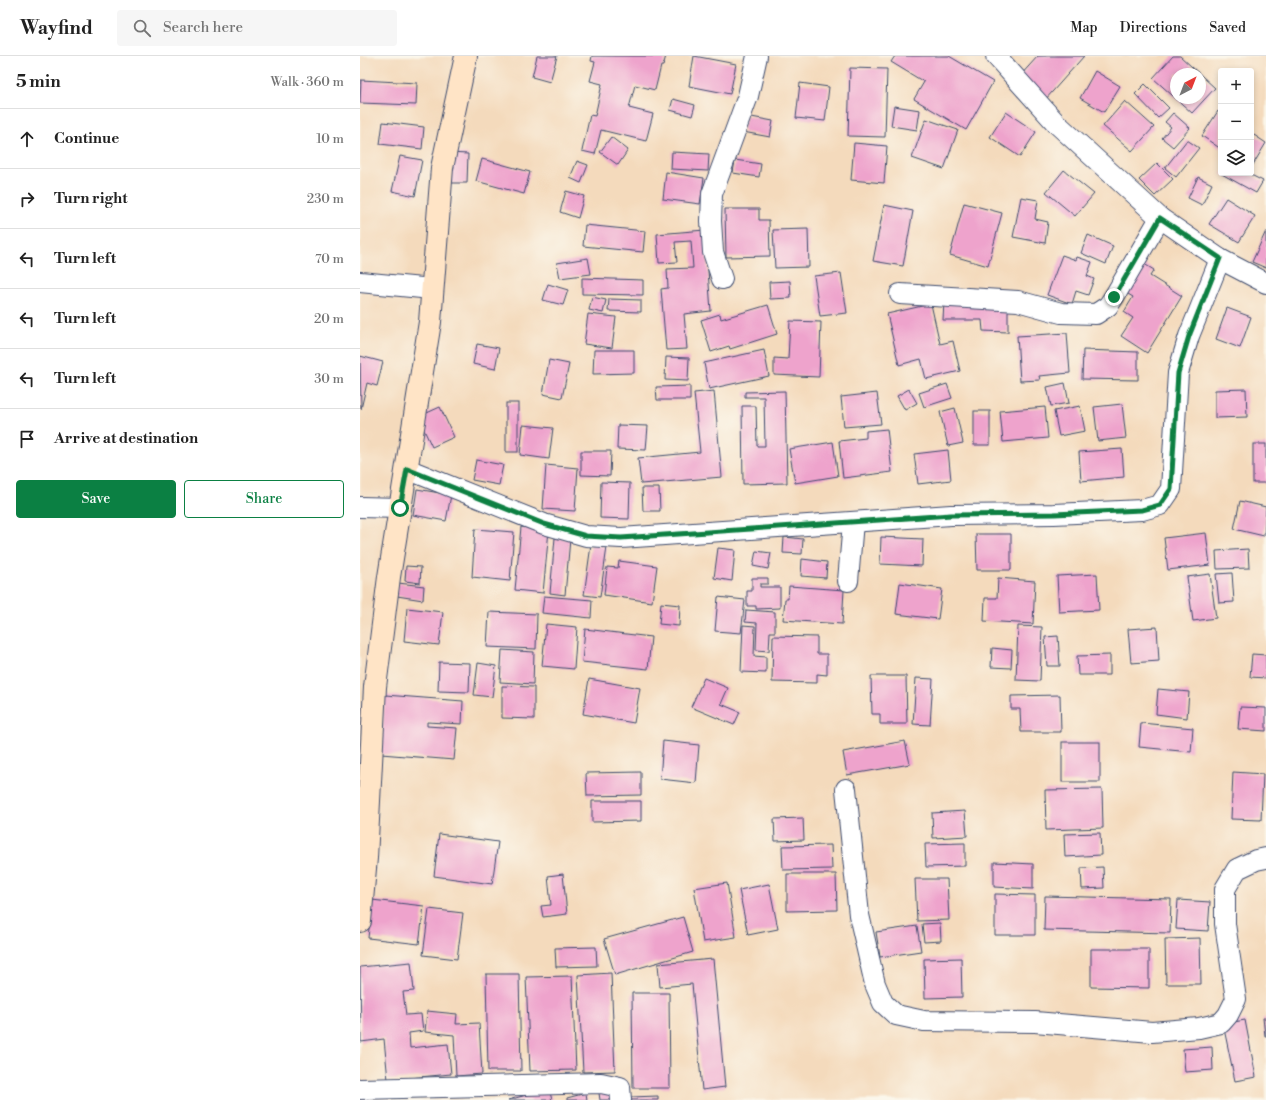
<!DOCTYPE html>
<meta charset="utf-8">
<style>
:root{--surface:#fff;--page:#f6f6f6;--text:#222;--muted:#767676;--line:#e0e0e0;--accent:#0b8043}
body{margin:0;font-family:"Libre Bodoni",serif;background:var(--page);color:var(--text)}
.controls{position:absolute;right:12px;top:12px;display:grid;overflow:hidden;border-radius:4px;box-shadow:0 2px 6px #0003}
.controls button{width:36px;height:36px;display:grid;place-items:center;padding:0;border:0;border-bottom:1px solid var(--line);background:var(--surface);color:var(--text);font:20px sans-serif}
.compass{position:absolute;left:810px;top:12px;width:36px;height:36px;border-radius:50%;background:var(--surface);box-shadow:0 2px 6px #0003;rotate:42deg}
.stop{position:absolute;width:12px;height:12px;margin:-9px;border:3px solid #0b8043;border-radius:50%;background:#fff}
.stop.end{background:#0b8043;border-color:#fff;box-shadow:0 1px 4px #0008}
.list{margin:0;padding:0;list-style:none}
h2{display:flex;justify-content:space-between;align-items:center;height:52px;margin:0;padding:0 16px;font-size:17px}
h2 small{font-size:13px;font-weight:400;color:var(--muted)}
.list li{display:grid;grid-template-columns:26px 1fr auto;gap:12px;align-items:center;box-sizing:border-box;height:60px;padding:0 16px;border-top:1px solid var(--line)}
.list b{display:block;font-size:15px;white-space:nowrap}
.list em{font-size:13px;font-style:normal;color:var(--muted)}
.actions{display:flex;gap:8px;padding:12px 16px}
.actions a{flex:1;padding:9px 0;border:1px solid var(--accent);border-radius:4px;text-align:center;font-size:14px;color:var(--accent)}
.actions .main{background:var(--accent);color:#fff}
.icon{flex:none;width:22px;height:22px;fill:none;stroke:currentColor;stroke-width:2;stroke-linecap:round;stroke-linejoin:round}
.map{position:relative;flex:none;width:906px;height:1044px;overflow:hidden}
header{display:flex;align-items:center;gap:24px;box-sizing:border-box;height:56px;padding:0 20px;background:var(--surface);border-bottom:1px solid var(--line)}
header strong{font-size:19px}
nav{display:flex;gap:22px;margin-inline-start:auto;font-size:14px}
.search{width:280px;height:36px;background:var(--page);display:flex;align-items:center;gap:10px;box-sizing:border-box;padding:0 14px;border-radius:4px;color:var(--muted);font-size:15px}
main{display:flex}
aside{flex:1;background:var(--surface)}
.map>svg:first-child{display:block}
.building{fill:#eea3cc;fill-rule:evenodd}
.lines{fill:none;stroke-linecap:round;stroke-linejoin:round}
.street-casing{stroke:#3c496c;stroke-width:22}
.secondary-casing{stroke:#3c496c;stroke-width:24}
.street{stroke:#fff;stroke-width:20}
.secondary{stroke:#ffe4c6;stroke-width:22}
.route{stroke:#0b8043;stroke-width:5}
</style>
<header>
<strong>Wayfind</strong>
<div class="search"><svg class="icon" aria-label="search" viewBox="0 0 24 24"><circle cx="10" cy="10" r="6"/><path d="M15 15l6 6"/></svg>Search here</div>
<nav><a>Map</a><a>Directions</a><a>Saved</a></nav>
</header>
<main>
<aside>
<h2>5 min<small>Walk · 360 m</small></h2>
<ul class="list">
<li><svg class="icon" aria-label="ahead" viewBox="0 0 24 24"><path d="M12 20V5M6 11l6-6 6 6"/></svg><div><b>Continue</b></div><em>10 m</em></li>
<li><svg class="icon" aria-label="right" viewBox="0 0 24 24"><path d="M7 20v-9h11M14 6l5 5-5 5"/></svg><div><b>Turn right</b></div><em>230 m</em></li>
<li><svg class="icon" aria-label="left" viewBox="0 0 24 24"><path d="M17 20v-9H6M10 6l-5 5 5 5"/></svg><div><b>Turn left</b></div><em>70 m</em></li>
<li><svg class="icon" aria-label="left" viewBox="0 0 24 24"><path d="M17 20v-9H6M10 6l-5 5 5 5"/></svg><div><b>Turn left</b></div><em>20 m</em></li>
<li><svg class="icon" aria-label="left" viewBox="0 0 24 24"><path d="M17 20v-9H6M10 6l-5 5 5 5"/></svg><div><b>Turn left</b></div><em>30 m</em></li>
<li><svg class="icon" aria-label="arrive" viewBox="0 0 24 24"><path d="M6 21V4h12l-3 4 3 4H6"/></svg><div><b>Arrive at destination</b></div></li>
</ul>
<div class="actions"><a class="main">Save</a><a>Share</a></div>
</aside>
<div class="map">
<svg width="906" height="1044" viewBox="0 0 906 1044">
<rect width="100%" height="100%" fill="#fbf7ec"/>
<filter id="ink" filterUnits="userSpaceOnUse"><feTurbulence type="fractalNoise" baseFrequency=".025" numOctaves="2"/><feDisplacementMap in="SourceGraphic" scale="8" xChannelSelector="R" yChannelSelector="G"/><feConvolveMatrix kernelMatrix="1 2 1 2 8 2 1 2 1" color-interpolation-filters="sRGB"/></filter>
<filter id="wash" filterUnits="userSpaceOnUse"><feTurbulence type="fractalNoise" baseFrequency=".012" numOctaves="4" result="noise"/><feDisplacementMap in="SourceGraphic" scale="16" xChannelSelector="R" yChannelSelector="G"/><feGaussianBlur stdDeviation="0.9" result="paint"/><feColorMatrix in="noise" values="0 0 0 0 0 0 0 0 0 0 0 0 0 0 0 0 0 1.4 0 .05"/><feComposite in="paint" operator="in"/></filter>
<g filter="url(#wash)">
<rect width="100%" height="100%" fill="#f4dabc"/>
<g id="blocks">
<g class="building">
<path d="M177 0H197L190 26 172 21Z"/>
<path d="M232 0H306L303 10H301L295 34 275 29 269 52 293 58 286 85 241 74 235 98 222 95 230 59 235 60 242 28 230 25 235 6 231 5Z"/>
<path d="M334 0 376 8 370 38 329 30Z"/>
<path d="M535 0H589L633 26 606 74 554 43 564 26 531 6Z"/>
<path d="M678 0H724L685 44 659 21Z"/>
<path d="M813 0H820L855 32 832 57 793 22ZM816 18H840V42H816Z"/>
<path d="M490 12 527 13 525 81 488 80Z"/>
<path d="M735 15 760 30 744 56 720 42Z"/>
<path d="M1 24 57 27 56 49 0 47Z"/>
<path d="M440 27 469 31 465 65 436 62Z"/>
<path d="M785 28 809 52 798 62 775 38Z"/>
<path d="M313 43 335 49 332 60 310 54Z"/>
<path d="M765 45 794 71 772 95 743 70Z"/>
<path d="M534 50 560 54 557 74 531 70Z"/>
<path d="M858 55 861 57V93L842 80Z"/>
<path d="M646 56 676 76 660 101 630 81Z"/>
<path d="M813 57 830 72 813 91 802 82 811 71 805 66Z"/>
<path d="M386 60 413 65 410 81 383 76Z"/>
<path d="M566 63 598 74 584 113 552 102Z"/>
<path d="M23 66 64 71 62 93 20 88Z"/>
<path d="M891 77 906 87 891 112Z"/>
<path d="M251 81 268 94 258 109 240 96Z"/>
<path d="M827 84 839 92 816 121 805 112Z"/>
<path d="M494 87 527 90 524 127 491 124Z"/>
<path d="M312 96 349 98 348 115 311 113Z"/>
<path d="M88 97 108 98 107 127H87Z"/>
<path d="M40 100 62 104 55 140 32 135Z"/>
<path d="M122 103 170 116 164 138 116 125Z"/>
<path d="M375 104 401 108 399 121 373 117Z"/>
<path d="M217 105 228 109 221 127 210 122Z"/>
<path d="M797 107 813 123 795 140 779 124Z"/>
<path d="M704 114 734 138 715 160 686 136Z"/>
<path d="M306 116 344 122 340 148 303 143Z"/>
<path d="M860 117H887L903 125 896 137Z"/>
<path d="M838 121 852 128 842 149 828 142Z"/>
<path d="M206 135 224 140 218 162 200 156Z"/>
<path d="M661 141 678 144 675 163 688 166 685 187 653 181Z"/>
<path d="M866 142 895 160 879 186 849 168Z"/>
<path d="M604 147 642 157 628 210 590 199Z"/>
<path d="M524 149 553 155 543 210 513 205Z"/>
<path d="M365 153H399V164H409L410 200 366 201Z"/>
<path d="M225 169 285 175 283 196 223 190Z"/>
<path d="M448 173 449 211 415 212 413 174Z"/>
<path d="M345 174 351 255 324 258 327 293 306 294 301 233 308 232 307 213 333 212 331 185 315 186 317 206 299 207 297 178Z"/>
<path d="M906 175V212L892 206Z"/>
<path d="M728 179 753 190 746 208 721 197Z"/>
<path d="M702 199 716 204 717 201 732 206 727 220 734 223 728 239 716 235 712 248 687 239Z"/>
<path d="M228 202 231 218 200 222 197 207Z"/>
<path d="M776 203 794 214 790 220 822 240 787 297 761 280 773 262 764 256 773 241 758 232Z"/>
<path d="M481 217 487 257 460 260 454 220Z"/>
<path d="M222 222 283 224V239L222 238Z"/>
<path d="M430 225 431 242 410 243 409 226Z"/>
<path d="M188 228 208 234 203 249 183 244Z"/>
<path d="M232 241 246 244 243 257 229 254Z"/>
<path d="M249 243 281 244V256L248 255Z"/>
<path d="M584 245H648V276L623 275 622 264H583Z"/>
<path d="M571 248 580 288 593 285 600 315 566 323 561 303 539 309 527 258Z"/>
<path d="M408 249 417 278 370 293 369 290 351 296 341 264 360 258 361 263Z"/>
<path d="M867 252 891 261 880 292 856 283Z"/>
<path d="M228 258 256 261 252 292 224 288Z"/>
<path d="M430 265 461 266 459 321 414 319V302L428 303Z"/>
<path d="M707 277 710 317 679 320 680 324 660 325 657 280Z"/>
<path d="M117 288 139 292 135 313 113 308Z"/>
<path d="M234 294H274V317L233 318Z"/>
<path d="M404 294 409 320 349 333 344 307Z"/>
<path d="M723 294 778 296V324L722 323Z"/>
<path d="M0 300 23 306 17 330 7 327 1 353Z"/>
<path d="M306 301 329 302 328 325 305 324Z"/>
<path d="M189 304 209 308 202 342 183 338Z"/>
<path d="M705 327 709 347 691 350 687 331Z"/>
<path d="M587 328 592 342 564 351 559 337Z"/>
<path d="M330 330V344H297L296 331Z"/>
<path d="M549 333 557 347 545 354 537 340Z"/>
<path d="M886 333 887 361 855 362V334Z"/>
<path d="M354 335 362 421 281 428 278 402 340 396 334 337Z"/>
<path d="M425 335 427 427 383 428 382 350H396L397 390H405L404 341H385V336Z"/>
<path d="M517 337 521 368 484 371 481 341Z"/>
<rect x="146" y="347" width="12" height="49"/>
<path d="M762 348 766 382 738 385 734 351Z"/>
<path d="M720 350 725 375 699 380 694 355Z"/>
<path d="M80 351 94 381 72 391 58 361Z"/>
<path d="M685 351 688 382 643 386 640 355Z"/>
<path d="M595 352 603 387 588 390 580 356Z"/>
<rect x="614" y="355" width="16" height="34"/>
<path d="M163 369 193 372 189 403 160 399Z"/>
<path d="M258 369 288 370 286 394 257 393Z"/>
<path d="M527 373 532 416 483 422 479 385 506 382V375Z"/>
<path d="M473 386 478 420 435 427 429 393Z"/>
<rect x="893" y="388" width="13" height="39"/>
<path d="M762 393 764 421 721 425 719 396Z"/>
<path d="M588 394 591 424 558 428 554 398Z"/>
<path d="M221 395H251L250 420 221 419Z"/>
<path d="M116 404 143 409 139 429 112 424Z"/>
<path d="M186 409 218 412 215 455 183 453Z"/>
<path d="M241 426 270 427 269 463 240 462Z"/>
<path d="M282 432H299L300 455H283Z"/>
<path d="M57 433 91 439 86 465 53 459Z"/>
<path d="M880 445 906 451 904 480 874 473Z"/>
<path d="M161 471 189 474 183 537 155 534Z"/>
<path d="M115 473 154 476 150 525 112 521Z"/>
<path d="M846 477 850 509 808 514 804 482Z"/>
<path d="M616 478H651V514H617Z"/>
<path d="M424 481 443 483 442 498 423 497Z"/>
<path d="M521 481 563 483 562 510 520 508Z"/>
<path d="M195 482 210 483 205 539 190 537Z"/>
<path d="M231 489 247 491 240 541 224 539Z"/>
<path d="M358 492 375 494 372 525 354 522Z"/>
<path d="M888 493 889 512 857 513 856 495Z"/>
<path d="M396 495 411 497 408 513 393 510Z"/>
<path d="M442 503 467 506 466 522 441 520Z"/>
<path d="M259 505 297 510 292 546 244 539 247 511 258 512Z"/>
<path d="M46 510 61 511 60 527 45 525Z"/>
<path d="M872 517 874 546 859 547 856 518Z"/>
<path d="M737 518 739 554 699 556 697 520Z"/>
<path d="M850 518 856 562 833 565 827 521Z"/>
<path d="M392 522H408V528H400V531H420V552L396 553V550H387V535H392Z"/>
<path d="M638 522 675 525 673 568 624 565 625 542H637Z"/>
<path d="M38 527 64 530 63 544 37 540Z"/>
<path d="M540 527 582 533 578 563 536 558Z"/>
<path d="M429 530 484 534 482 568 423 564 425 543H428Z"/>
<path d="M184 540 232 544 231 562 182 557Z"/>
<path d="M358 541 385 544 381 577 355 575Z"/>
<path d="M301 547 320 549 319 570 299 568Z"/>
<path d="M47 552 83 556 79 589 44 585Z"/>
<path d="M386 554 415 556V576H410L409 595 396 594 397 567 385 566Z"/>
<path d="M129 556 177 558 176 593 127 591Z"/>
<path d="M186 568 217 571 214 613 182 610Z"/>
<path d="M383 569 395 570 394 600 406 601V617L381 616Z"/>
<path d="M658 570 682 571 680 625 656 624Z"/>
<path d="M797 571 799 605 771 607 768 573Z"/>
<path d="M225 573 291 581 288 613 222 606Z"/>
<path d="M413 580 457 581V598H467V619L457 618V627L412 626Z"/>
<path d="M698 580 700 610H687L685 581Z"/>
<path d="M632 592 652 594 651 612 631 611Z"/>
<path d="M142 594 174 596 173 628 140 626Z"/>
<path d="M892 598 906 599V622L890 621Z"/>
<path d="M750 599V619H718L717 600Z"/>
<path d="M79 606 110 607 109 636 78 635Z"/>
<path d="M118 607 136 610 132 641 114 639Z"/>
<path d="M511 620H546L547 668H520V658H512Z"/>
<path d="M344 622 368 632 361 648 380 656 374 669 331 651Z"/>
<path d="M556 622 573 623 570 669 553 668Z"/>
<path d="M229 623 280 632 274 667 223 658Z"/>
<path d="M142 630 174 631V663L142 662Z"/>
<path d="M798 633 829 636 827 662 796 658Z"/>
<path d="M25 639 103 645 102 668 67 666V670L97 672 94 704 21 698Z"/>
<path d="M700 639 701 676H661L660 653H651V640Z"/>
<path d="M880 651 906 652V675L878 673Z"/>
<path d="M781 667 833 672 831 696 779 691Z"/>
<path d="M303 685 339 689 336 727 300 723Z"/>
<path d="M545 685 550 708 487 719 483 696Z"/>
<rect x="702" y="686" width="38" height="40"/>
<path d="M281 716V739L227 740 226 717Z"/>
<path d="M873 716 903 718 901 764 871 763Z"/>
<path d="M742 733 743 772 686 774 685 734Z"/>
<path d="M232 745H281V765L232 766Z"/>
<path d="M605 755 607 780 573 782 572 757Z"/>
<path d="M443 762 444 784 415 785 414 763Z"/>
<path d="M740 777 741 799 705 801 704 778Z"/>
<path d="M79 778 138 786 132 828 74 820Z"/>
<path d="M605 787V810L566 811 565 788Z"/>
<path d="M471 789 472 813 423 814 422 790Z"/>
<path d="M634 806 673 808V833L634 831Z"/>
<path d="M743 811 744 832 722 833 721 812Z"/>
<path d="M203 818 207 858 183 861 181 850 191 849 188 820Z"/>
<path d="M427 818H476L477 854 427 855Z"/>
<path d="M555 823H587L589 864 557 865Z"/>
<path d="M367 827 376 881 343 886 334 832Z"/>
<path d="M409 828 418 873 388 879 379 834Z"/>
<path d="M635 838 675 839V879H635Z"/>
<path d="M685 840 811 843 810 877 684 874Z"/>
<path d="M12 844 64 850 59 888 8 882Z"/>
<path d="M818 844 850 846 848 875 816 873Z"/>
<path d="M69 853 103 857 97 903 63 899Z"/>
<path d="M323 861 333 896 255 919 244 883Z"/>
<path d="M580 867 581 885 564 886 562 868Z"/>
<path d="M557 870 561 895 520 901 516 876Z"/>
<path d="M840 882 841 928H806L805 883Z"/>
<path d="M236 891 237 910 196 911 195 892Z"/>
<path d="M731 893H789V932L731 931Z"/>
<path d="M601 902 602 941 565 942 564 903Z"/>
<path d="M353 903 365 1031 342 1034 332 928 300 931 298 908Z"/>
<path d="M51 906 54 935 43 936 46 959 61 958 63 975 49 977 50 992 88 988 91 1018 28 1024 24 983 1 986 0 911Z"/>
<path d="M251 917 255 1015 223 1016 218 919Z"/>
<path d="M126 918H159L161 1015H128Z"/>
<path d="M212 920 216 1014 170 1015 166 921Z"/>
<path d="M272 937H309L310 1032H273Z"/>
<path d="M67 955 97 958 96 968 119 967 122 1018 96 1020 94 979 65 976Z"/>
<path d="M903 962H906V980H905Z"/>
<path d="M885 964 896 1021 875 1025 863 968Z"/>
<path d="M852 991 853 1014 825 1016 823 993Z"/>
<path d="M189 1033 192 1044H148Z"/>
<path d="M256 1035 257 1044H240L239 1037Z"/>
<path d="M226 1037 227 1044H207V1042Z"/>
<path d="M298 1040V1044H271V1041Z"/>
</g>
</g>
</g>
<g filter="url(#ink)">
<use href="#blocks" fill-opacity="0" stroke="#3c496c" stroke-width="1"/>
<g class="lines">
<g class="street-casing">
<g id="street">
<path d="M636 0 696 67 800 162 860 203 906 227"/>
<path d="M362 223 353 196 351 165 352 138 388 40 397 0"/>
<path d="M0 226 72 233"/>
<path d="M540 238 658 245 701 257 736 258 748 250 754 241 800 162"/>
<path d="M47 413 184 468 226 480 261 482 591 459 694 458 782 454 800 449 811 433 818 317 829 280 860 203"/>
<path d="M0 451 40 452"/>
<path d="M488 525 493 466"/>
<path d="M486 733 499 859 515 928 523 947 536 959 564 965 675 966 792 976 839 972 861 967 868 959 876 943 865 868V833L877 813 896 804 906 802"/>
<path d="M0 1033 241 1027 260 1031 261 1044"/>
</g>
</g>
<g class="secondary-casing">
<path id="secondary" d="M0 865 6 802 15 631 29 521 70 266 82 112 106 0"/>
</g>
<use href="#street" class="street"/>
<use href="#secondary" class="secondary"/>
</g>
</g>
<g class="lines" filter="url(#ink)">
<path class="route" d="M40 452 47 413 184 468 226 480 261 482 591 459 694 458 782 454 800 449 811 433 818 317 829 280 860 202 800 162 754 241"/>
</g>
</svg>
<div class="controls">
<button>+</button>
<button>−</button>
<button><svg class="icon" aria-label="layers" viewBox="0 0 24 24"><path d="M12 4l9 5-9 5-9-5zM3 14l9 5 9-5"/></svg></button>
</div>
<svg class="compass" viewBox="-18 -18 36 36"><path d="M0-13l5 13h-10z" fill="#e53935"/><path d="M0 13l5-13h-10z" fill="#767676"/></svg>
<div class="stop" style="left:40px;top:452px"></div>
<div class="stop end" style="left:754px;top:241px"></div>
</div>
</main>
